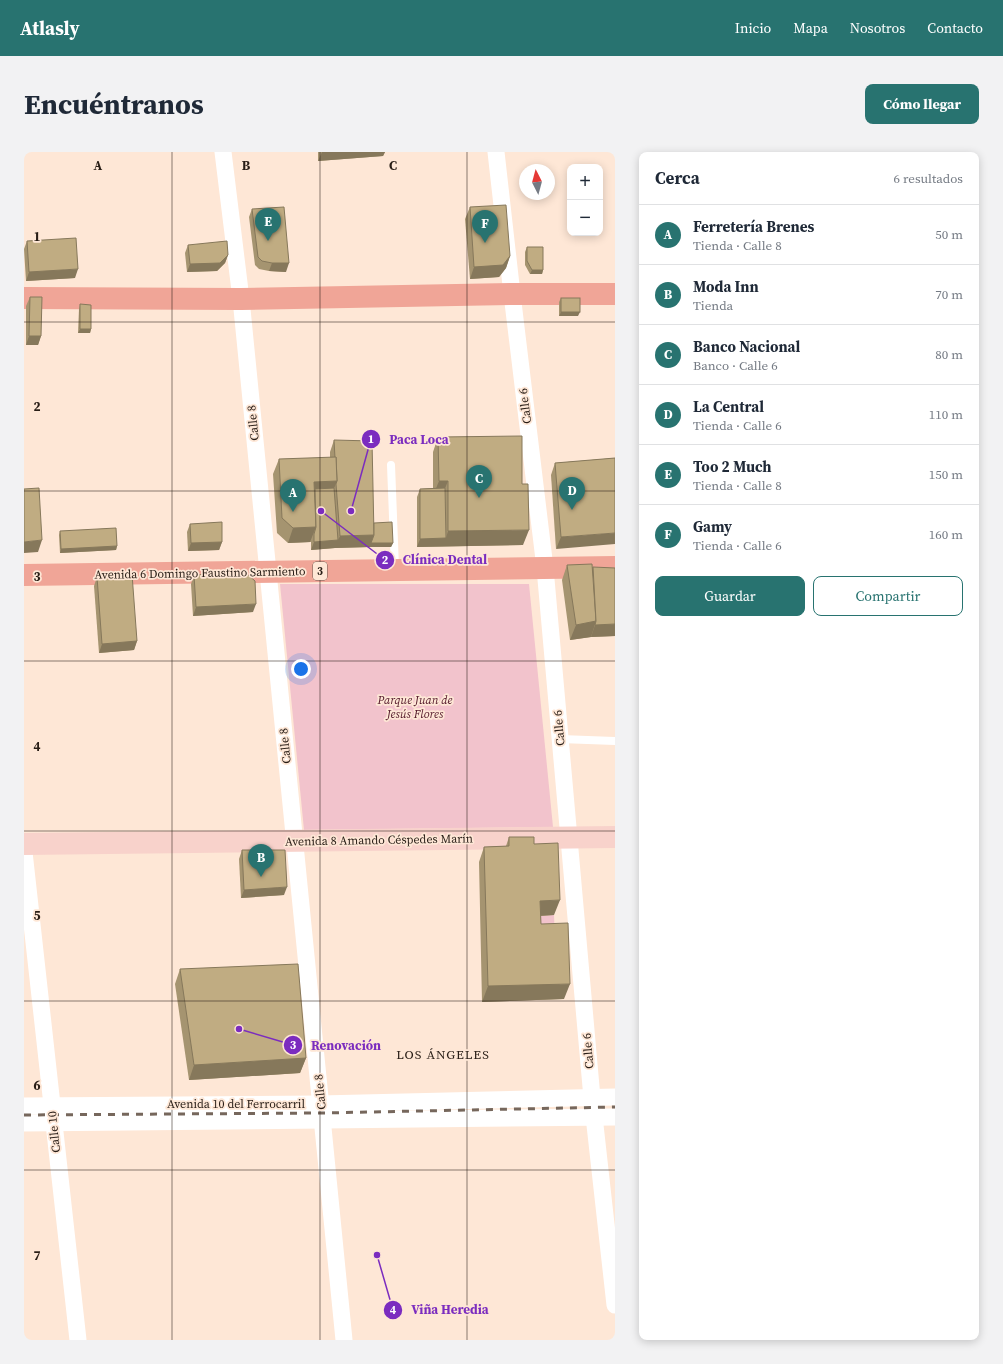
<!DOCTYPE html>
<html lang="es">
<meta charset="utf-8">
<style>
:root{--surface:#fff;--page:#f2f2f3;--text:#1f2937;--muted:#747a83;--line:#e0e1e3;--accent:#287370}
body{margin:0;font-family:"Source Serif 4",serif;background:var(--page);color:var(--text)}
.controls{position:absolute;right:12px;top:12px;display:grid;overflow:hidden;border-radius:8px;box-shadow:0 2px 10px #0003}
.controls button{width:36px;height:36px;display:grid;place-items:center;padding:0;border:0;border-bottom:1px solid var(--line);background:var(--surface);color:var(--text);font:20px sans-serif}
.compass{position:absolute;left:495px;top:12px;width:36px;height:36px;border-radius:50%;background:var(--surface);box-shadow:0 2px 10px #0003;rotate:354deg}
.you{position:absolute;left:277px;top:517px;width:14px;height:14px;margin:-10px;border:3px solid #fff;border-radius:50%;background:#1a73e8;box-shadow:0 0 0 6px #1a73e833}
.badge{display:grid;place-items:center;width:26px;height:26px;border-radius:50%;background:var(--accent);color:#fff;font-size:13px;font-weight:700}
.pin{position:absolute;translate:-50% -33px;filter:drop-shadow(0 1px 2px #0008)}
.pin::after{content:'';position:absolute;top:21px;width:14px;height:12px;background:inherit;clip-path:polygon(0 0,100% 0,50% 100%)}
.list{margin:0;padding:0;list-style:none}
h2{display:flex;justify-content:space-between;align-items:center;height:52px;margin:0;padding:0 16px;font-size:17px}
h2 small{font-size:13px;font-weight:400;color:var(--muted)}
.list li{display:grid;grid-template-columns:26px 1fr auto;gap:12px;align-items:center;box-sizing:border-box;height:60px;padding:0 16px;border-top:1px solid var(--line)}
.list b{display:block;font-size:15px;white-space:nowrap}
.list p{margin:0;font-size:13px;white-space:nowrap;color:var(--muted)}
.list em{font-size:13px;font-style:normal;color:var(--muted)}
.actions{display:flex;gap:8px;padding:12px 16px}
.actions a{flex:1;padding:9px 0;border:1px solid var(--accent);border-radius:8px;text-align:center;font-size:14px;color:var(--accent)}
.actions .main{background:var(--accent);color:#fff}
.map{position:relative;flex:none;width:591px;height:1188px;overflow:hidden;border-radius:8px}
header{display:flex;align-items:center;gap:24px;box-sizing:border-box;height:56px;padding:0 20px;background:var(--accent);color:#fff}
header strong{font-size:19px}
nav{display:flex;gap:22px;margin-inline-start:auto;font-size:14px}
.intro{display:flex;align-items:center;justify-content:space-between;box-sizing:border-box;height:96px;padding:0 24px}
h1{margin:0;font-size:28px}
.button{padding:10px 18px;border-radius:8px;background:var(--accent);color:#fff;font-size:14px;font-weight:700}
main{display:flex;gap:24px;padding:0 24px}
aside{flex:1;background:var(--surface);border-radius:8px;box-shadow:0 2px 10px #0003}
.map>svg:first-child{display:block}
.green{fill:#f2c3cc}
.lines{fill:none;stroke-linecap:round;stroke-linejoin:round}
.lane{stroke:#fff;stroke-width:8}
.street{stroke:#fff;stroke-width:17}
.secondary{stroke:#f8d2cb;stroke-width:22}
.primary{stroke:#f0a597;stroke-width:22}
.rail{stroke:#76675c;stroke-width:3;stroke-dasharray:7 7;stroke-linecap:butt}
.wall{fill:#a59470}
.shaded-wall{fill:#86785b}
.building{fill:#c0ac82;stroke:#86785b}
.grid{fill:none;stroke:#281d16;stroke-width:1;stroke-opacity:0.55}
.labels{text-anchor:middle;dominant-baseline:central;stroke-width:3.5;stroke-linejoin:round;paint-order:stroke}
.shield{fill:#fee7d6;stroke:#685a50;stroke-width:1}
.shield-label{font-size:11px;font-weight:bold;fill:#281d16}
.street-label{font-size:12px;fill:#281d16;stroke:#fee7d6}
.park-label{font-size:12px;font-style:italic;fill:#531729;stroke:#fee7d6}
.neighbourhood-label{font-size:13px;letter-spacing:1px;fill:#281d16;stroke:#fee7d6}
.grid-label{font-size:13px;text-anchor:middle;font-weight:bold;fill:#281d16;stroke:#fee7d6;stroke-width:3.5;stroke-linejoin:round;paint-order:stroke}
.leader{fill:none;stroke:#7b2cbf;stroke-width:1.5}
.callout-dot{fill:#7b2cbf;stroke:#fee7d6;stroke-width:1.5}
.mark-label{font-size:12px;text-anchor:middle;font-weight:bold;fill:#fff}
.callout-label{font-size:13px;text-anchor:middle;font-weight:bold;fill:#7b2cbf;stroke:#fee7d6;stroke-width:3.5;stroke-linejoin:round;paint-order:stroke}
</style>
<header>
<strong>Atlasly</strong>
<nav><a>Inicio</a><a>Mapa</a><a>Nosotros</a><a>Contacto</a></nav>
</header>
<div class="intro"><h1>Encuéntranos</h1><a class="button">Cómo llegar</a></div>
<main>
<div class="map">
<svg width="591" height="1188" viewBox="0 0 591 1188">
<rect width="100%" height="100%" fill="#fee7d6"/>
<g class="green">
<path d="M256 432H505L529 675 280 678Z"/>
<path d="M530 763 531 787H512L511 764Z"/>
</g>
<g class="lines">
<g class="lane">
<path d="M367 313 371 416"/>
<path d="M536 587 591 589"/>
</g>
<g class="street">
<path d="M199 0 217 147 320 1188"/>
<path d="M472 0 488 142 521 416 568 946 591 1153"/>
<path d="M0 700 54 1188"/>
<path d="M0 954 296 952 591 945"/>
<path d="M0 971 591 965"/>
</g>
<path class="secondary" d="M0 692 591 685"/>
<g class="primary">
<path d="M0 146 217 147 488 142H591"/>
<path d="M0 423 591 415"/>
</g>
<path class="rail" d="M0 963 298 961 591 955"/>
</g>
<g class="wall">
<path d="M294 0H361L359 4 294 9Z"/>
<path d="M446 55 486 104 482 116 475 125 446 127 441 67Z"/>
<path d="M228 57 262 120 245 119 235 117 231 113 225 65Z"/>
<path d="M3 89 51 126 2 129 0 97Z"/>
<path d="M164 93 204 103 201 111 193 119 163 120 161 101Z"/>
<path d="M503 95 519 118 518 122H506L501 113V100Z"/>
<path d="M6 145 17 184 14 193H2V154Z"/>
<path d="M537 146 554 164H535V150Z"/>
<path d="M56 152 67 177 66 181H54L55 157Z"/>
<path d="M414 285 499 393 393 395V345L396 337 409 336V300Z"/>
<path d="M310 288 350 371 369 391 367 395H346L311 396 287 398V390L264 391 253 381 249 322 255 307 306 306V300Z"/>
<path d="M591 306 532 397 527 323 531 311Z"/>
<path d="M166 372 198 390 195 398 164 399 163 380Z"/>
<path d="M36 379 93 394 92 398 36 401 35 383Z"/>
<path d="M543 413 569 415 591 484 567 485 546 488 538 428Z"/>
<path d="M170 423 229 460 169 464 167 432Z"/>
<path d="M73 425 113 489 110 498 75 501 70 434Z"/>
<path d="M485 685 510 692 530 763 517 764V772L540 847 458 850 455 710 460 695 482 694Z"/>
<path d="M218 698 260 743 217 746 215 707Z"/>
<path d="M156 817 282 906 276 921 165 928 151 832Z"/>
</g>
<g class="shaded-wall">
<path d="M298 0H361L359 4 294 9Z"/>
<path d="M204 103 201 111 193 119 163 120 166 112Z"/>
<path d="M486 104 482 116 475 125 446 127 450 115Z"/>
<path d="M248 111H265L262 120 245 119Z"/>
<path d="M54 117 51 126 2 129 5 120Z"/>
<path d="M508 118H519L518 122H506Z"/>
<path d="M537 160H556L554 164H535Z"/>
<path d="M56 177H67L66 181H54Z"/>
<path d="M5 184H17L14 193H2Z"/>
<path d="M313 329 307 344 288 345 290 330Z"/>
<path d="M415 329H424L418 344H409Z"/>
<path d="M292 375 286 390 264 391 269 376Z"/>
<path d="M505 378 499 393 393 395 396 387 422 386 424 379Z"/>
<path d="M591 381V392L532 397 537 385Z"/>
<path d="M350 383 369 391 367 395H346L311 396 287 398 290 390 314 388 316 384Z"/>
<path d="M18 388 14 400 0 401V390Z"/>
<path d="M198 390 195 398 164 399 167 391Z"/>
<path d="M93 394 92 398 36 401 37 397Z"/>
<path d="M232 452 229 460 169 464 172 455Z"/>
<path d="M572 469 567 485 546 488 552 473Z"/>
<path d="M591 472V484L567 485 571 473Z"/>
<path d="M113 489 110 498 75 501 78 492Z"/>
<path d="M263 735 260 743 217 746 220 738Z"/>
<path d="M536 748 530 763 511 764 516 749Z"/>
<path d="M546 832 540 847 458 850 464 834Z"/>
<path d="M282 906 276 921 165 928 170 913Z"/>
</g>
<g class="building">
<path d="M482 53 486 104 479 113 450 115 446 55Z"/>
<path d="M260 55 265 111H248L238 109 234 105 228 57Z"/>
<path d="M52 86 54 117 5 120 3 89Z"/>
<path d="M203 89 204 103 196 111 166 112 164 93Z"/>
<path d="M503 95H519V118H508L503 109Z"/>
<path d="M6 145H18L17 184H5Z"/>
<rect x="537" y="146" width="19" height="14"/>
<path d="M56 152 67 153V177H56Z"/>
<path d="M498 284V332H504L505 378 424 379V329H415L414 285Z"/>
<path d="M310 288 348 289 350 383 316 384 312 332 313 329 312 305 311 306Z"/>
<path d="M312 305 313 329 290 330 292 375 269 376 258 366 255 307Z"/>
<path d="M591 306V381L537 385 531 311Z"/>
<path d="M15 336 18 388 0 390V337Z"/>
<path d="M310 336 314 388 290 390V382L292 375 291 337Z"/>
<path d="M421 336 422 386 396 387V337Z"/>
<path d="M198 370V390L167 391 166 372Z"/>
<path d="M368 370 369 391H347L350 383V371Z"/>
<path d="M92 376 93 394 37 397 36 379Z"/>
<path d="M568 412 572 469 552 473 543 413Z"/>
<path d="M569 415 591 416V472L571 473 572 469Z"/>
<path d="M222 421 231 429 232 452 172 455 170 423Z"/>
<path d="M108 422 113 489 78 492 73 425Z"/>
<path d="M485 685H510V692L534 691 536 748 516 749 517 772 544 771 546 832 464 834 460 695 485 694Z"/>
<path d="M218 698H261L263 735 220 738Z"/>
<path d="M274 812 282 906 170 913 156 817Z"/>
</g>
<path class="grid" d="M148 0V1188M296 0V1188M443 0V1188M0 170H591M0 339H591M0 509H591M0 679H591M0 849H591M0 1018H591"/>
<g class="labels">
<rect class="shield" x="289" y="410" width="14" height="18" rx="3"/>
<g class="shield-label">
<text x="296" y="419">3</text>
</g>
<g class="street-label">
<text transform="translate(501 254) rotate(-97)">Calle 6</text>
<text transform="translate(229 271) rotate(-96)">Calle 8</text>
<text transform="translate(176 421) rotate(-1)">Avenida 6 Domingo Faustino Sarmiento</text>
<text transform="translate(535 576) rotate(-95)">Calle 6</text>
<text transform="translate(261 594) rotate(-96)">Calle 8</text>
<text transform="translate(355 688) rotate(-1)">Avenida 8 Amando Céspedes Marín</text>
<text transform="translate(564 899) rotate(-95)">Calle 6</text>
<text transform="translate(296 940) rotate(-96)">Calle 8</text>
<text x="212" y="952">Avenida 10 del Ferrocarril</text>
<text transform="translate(30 980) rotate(-96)">Calle 10</text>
</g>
<g class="park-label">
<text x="391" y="548">Parque Juan de<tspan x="391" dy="14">Jesús Flores</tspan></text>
</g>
<g class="neighbourhood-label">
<text x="419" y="902">LOS ÁNGELES</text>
</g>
</g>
<g class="grid-label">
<text x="74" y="18">A</text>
<text x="222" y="18">B</text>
<text x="369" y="18">C</text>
<text x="13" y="89">1</text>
<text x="13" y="259">2</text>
<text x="13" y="429">3</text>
<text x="13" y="599">4</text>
<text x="13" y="768">5</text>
<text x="13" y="938">6</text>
<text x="13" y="1108">7</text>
</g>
<path class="leader" d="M327 359L347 287M297 359L361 408M215 877L269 893M353 1103L369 1158"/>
<g class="callout-dot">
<circle cx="327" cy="359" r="4"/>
<circle cx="297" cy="359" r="4"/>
<circle cx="215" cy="877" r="4"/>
<circle cx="353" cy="1103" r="4"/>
<circle cx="347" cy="287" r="10"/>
<circle cx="361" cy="408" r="10"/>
<circle cx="269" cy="893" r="10"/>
<circle cx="369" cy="1158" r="10"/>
</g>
<g class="mark-label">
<text x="347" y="291">1</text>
<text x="361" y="412">2</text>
<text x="269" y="897">3</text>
<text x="369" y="1162">4</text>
</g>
<g class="callout-label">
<text x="395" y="292">Paca Loca</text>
<text x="421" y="412">Clínica Dental</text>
<text x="322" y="898">Renovación</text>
<text x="426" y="1162">Viña Heredia</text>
</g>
</svg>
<div class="controls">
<button>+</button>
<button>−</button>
</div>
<svg class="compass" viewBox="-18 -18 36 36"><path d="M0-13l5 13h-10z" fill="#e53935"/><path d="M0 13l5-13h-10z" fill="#747a83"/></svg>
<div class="you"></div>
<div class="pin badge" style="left:269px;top:360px">A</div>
<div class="pin badge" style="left:237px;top:725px">B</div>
<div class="pin badge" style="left:455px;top:346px">C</div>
<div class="pin badge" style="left:548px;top:358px">D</div>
<div class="pin badge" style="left:244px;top:89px">E</div>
<div class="pin badge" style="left:461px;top:91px">F</div>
</div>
<aside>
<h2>Cerca<small>6 resultados</small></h2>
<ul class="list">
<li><span class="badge">A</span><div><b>Ferretería Brenes</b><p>Tienda · Calle 8</p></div><em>50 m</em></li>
<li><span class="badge">B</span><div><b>Moda Inn</b><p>Tienda</p></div><em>70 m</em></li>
<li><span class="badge">C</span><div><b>Banco Nacional</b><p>Banco · Calle 6</p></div><em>80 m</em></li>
<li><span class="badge">D</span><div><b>La Central</b><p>Tienda · Calle 6</p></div><em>110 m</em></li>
<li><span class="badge">E</span><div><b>Too 2 Much</b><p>Tienda · Calle 8</p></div><em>150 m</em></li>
<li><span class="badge">F</span><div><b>Gamy</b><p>Tienda · Calle 6</p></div><em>160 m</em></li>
</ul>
<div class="actions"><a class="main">Guardar</a><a>Compartir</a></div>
</aside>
</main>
